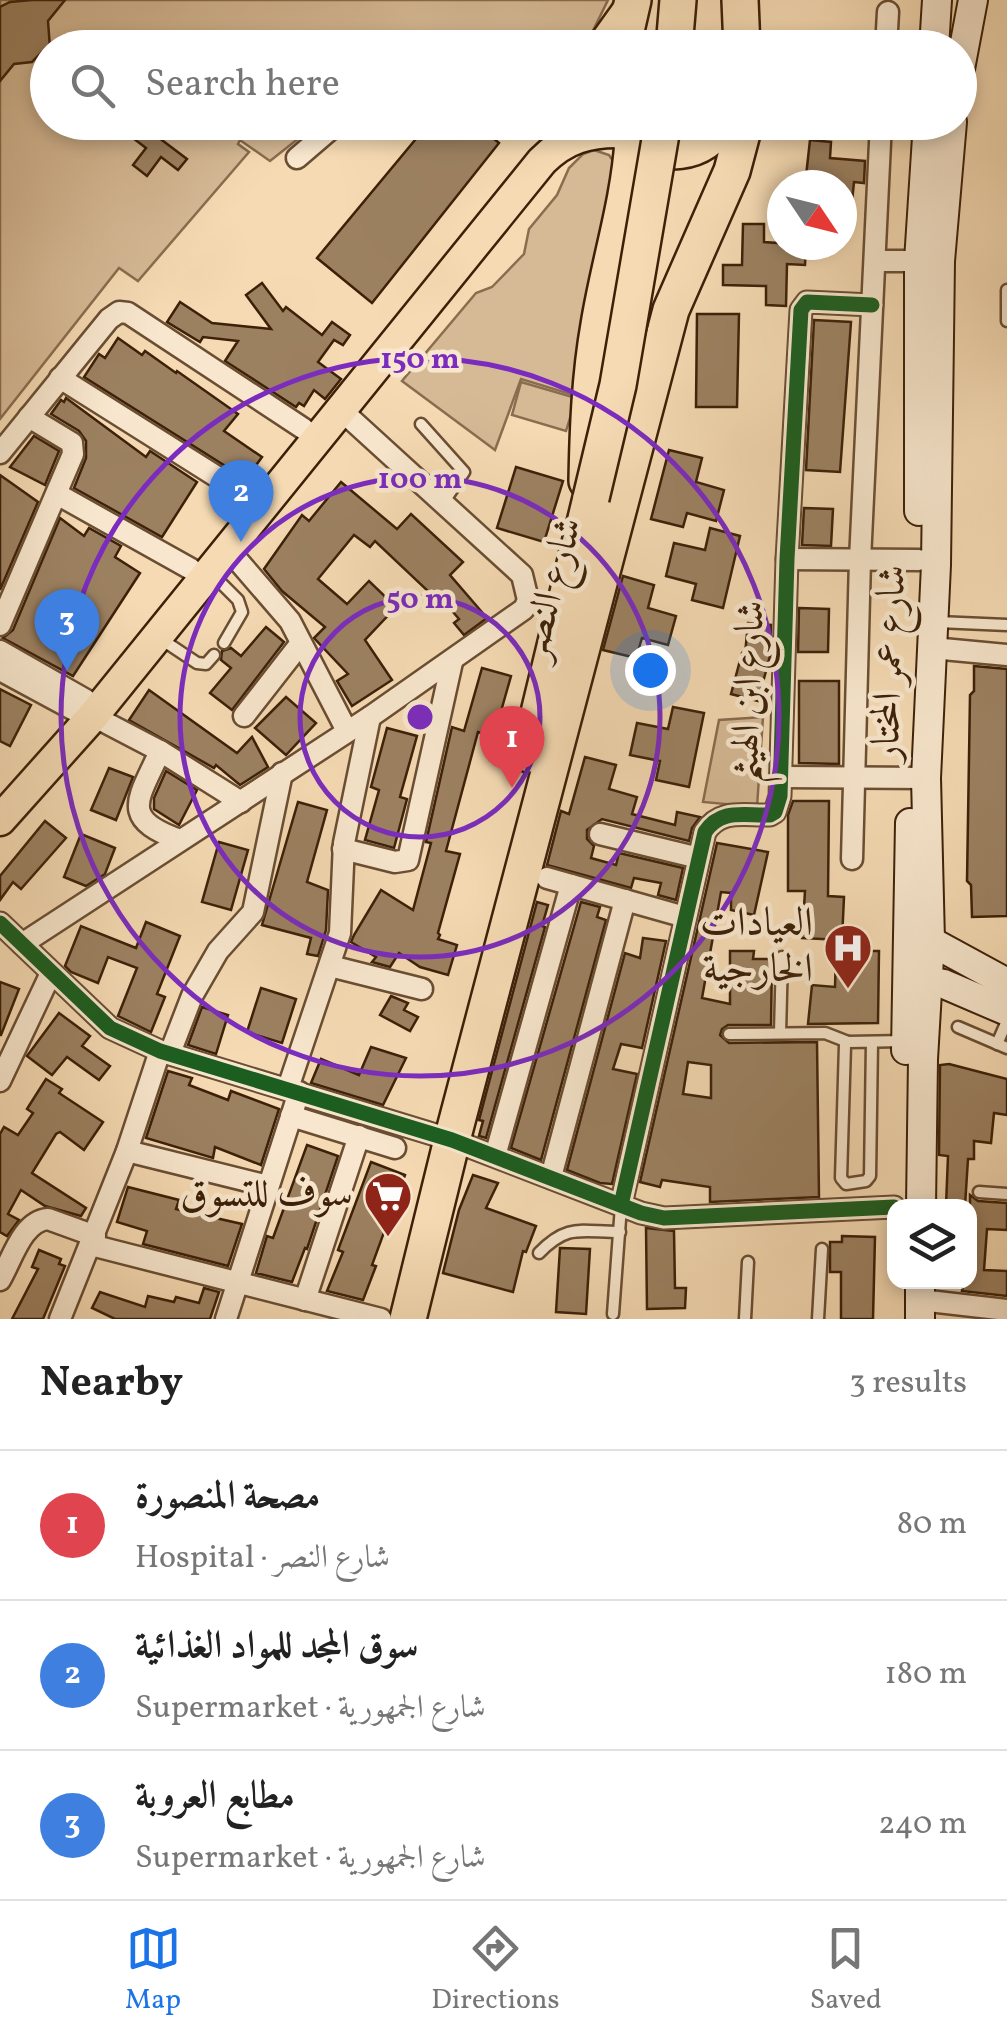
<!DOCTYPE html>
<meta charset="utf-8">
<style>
:root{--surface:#fff;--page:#f6f6f6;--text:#222;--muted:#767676;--line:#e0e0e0;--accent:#1a73e8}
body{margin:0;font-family:Vollkorn,Amiri,serif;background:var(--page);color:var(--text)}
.controls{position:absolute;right:30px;bottom:30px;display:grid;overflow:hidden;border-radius:20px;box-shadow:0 5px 15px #0003}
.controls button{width:90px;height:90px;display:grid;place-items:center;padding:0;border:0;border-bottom:2px solid var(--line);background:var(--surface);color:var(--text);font:50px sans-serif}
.compass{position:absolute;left:767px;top:170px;width:90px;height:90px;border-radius:50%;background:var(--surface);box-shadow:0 5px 15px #0003;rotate:125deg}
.you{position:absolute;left:650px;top:670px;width:35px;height:35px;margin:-25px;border:8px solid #fff;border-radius:50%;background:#1a73e8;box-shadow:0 0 0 15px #1a73e833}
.badge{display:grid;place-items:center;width:65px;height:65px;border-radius:50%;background:var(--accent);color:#fff;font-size:32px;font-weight:700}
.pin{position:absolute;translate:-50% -82px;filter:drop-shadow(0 2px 5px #0008)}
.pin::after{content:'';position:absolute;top:52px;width:35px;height:30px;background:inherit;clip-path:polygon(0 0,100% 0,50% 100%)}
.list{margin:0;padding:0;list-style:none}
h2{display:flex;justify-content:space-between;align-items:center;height:130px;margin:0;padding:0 40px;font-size:42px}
h2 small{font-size:32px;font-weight:400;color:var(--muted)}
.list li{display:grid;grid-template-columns:65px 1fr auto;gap:30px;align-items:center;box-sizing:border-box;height:150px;padding:0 40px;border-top:2px solid var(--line)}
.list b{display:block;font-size:38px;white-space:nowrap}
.list p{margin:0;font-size:32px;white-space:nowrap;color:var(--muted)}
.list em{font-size:32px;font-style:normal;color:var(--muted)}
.icon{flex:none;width:55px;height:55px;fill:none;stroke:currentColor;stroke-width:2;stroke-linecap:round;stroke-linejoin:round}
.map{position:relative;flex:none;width:1007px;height:1319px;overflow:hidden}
.search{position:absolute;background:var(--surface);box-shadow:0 5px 15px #0003;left:30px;right:30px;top:30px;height:110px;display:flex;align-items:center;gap:25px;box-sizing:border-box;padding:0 35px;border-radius:55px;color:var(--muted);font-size:38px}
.sheet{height:580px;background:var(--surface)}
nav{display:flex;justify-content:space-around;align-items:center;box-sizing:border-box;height:140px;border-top:2px solid var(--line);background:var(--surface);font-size:28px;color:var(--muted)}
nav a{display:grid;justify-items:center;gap:5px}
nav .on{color:var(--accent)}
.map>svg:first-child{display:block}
.green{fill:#d6ba96;stroke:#896d4f;stroke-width:2.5}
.building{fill:#9c8161;stroke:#3c2008;stroke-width:2.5;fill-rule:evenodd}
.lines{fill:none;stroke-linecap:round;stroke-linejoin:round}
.lane-casing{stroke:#6a4e33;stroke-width:15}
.street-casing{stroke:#6a4e33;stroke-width:25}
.secondary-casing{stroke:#3c2008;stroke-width:32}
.primary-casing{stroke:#3c2008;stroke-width:35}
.highway-casing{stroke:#3c2008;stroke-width:40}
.lane{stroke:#f8e7ce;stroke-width:10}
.street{stroke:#f8e7ce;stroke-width:20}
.secondary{stroke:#f8e7ce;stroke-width:28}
.primary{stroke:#f5dab3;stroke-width:30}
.highway{stroke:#f5dab3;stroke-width:35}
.highway-bridge-casing{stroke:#3c2008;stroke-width:40;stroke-linecap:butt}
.highway-bridge{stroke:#f5dab3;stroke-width:35}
.cycleway-casing{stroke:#f8e7ce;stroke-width:21}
.cycleway{stroke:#1b5e20;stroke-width:15}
.ring{fill:none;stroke:#7b2cbf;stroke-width:5}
.labels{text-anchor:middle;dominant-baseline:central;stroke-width:9;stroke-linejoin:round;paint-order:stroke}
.street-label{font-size:40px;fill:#3c2008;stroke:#f8e7ce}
.poi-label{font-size:40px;fill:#3c2008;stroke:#f8e7ce;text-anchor:end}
.centre{fill:#7b2cbf;stroke:#f8e7ce;stroke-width:5}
.ring-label{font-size:30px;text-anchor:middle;font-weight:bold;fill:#7b2cbf;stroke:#f8e7ce;stroke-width:9;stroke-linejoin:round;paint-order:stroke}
</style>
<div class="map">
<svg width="1007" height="1319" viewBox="0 0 1007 1319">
<rect width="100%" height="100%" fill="#f5dab3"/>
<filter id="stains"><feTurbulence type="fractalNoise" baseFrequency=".002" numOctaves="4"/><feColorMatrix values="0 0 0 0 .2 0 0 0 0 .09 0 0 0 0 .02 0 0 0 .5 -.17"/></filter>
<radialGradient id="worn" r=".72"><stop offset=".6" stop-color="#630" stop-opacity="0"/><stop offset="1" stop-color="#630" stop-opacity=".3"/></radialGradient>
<g class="green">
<path d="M0 0H608L585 47H466L441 32 416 48H48V122L318 123 270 161 240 140 238 144 249 152 138 281 119 268 0 419Z"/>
<path d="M594 150 609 155 618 168 580 397 521 379 495 450 402 381 476 293 492 287 524 254 529 229 557 195 569 168 583 154Z"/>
<path d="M521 382 576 398 566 431 512 415Z"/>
<path d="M763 717 757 807 703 802 719 720Z"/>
</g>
<g class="building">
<path d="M32 0H65L48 21 50 48H46L32 62 14 64 0 81V7L10 2Z"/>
<path d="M112 122H138L187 159 178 170 161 157 147 176 133 165 146 148Z"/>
<path d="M430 122H474L499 143 372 303 317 258Z"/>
<path d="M810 140 831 142 830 158 865 161 864 183 854 182 851 211 842 210V185H805Z"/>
<path d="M743 224H764V242L806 245 805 265 787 264 786 306 766 305V286L723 285V265H742Z"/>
<path d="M262 283 283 311 286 307 322 335 332 322 350 335 343 345 334 340 318 362 341 379 325 399 314 390 304 406 299 403 296 407 225 361 238 341 203 337 200 342 167 322 180 302 212 323 271 329 246 295Z"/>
<path d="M697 314H739L737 407H696Z"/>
<path d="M814 320 851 322 840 472 806 470Z"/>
<path d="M118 338 142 355 145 351 176 373 177 371 238 414 224 431 262 457 246 479 84 377 99 354 105 358Z"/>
<path d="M66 398 146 457 150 451 197 482 162 537 74 488 86 458V441L79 431 51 414 61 400 64 402Z"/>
<path d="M34 436 59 451 45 485 10 467Z"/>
<path d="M669 450 702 458 696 482 724 490 716 521 687 513 683 527 651 519Z"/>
<path d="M516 467 563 481 544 542 497 528Z"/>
<path d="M0 475 38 502 0 590Z"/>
<path d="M341 482 397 529 411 514 463 562 450 575 487 618 464 635 454 623 459 619 435 591 432 595 375 541 370 547 354 535 318 579 347 604 369 581 396 607 365 640 392 680 352 706 337 681 348 674 314 638 325 627 282 591 264 569 302 515 309 521Z"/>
<path d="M804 508 833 509 831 546 802 545Z"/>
<path d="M60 518 84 536 89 528 121 546 115 557 140 573 73 676 3 638 13 630Z"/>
<path d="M710 528 740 536 723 608 692 600 696 584 666 576 674 543 705 550Z"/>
<path d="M623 576 654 585 648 608 676 616 668 645 642 638 636 658 603 650Z"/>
<path d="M799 608 829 609 828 652H798Z"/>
<path d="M748 623 771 625 770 656 758 701 731 694 742 653 745 654Z"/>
<path d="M266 627 284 642 232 710 210 693 231 668 221 660 222 651 231 648 241 656Z"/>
<path d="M974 666 1007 669V916L972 917 971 885 967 881 970 695 974 691Z"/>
<path d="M482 668 511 676 494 736 478 732 446 851 460 854 438 933 440 935 438 939 457 945 448 975 420 967 399 953 390 967 372 962 376 957 351 942 354 935 381 890 413 910 431 843 426 842 452 727 464 731Z"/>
<path d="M799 681H839V764L799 763Z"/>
<path d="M0 689 31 705 10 746 0 741Z"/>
<path d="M149 690 237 753 252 737 268 767 240 785 216 765 214 768 129 720Z"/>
<path d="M286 697 316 723 286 755 255 728Z"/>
<path d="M673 707 704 713 689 787 656 780 660 761 630 755 637 723 668 729Z"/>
<path d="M387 728 417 736 400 797 407 799 394 848 365 840 379 790 371 787Z"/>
<path d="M585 757 616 765 609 789 637 797 632 814 675 825 677 812 700 817 692 828 689 841 602 819 587 830V839L594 846 591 858 616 865 619 853 683 868 676 900 658 895 661 883 634 878 631 888 547 865 561 811 569 814Z"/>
<path d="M109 768 133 777 116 820 91 810Z"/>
<path d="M166 771 197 790 179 825 154 809V798Z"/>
<path d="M793 801H829L828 896 844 897 842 940 802 938 805 891H788V815Z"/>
<path d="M298 802 327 810 307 882 328 890 326 930 318 956 307 954 311 938 262 925Z"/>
<path d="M45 821 66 838 21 889 13 882 0 900V876Z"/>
<path d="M81 834 115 848 105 874 86 886 64 877Z"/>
<path d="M219 842 248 850 231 910 202 902Z"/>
<path d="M717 843 768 852 754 915 731 910V893L721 892 702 998 730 1004V951H754L753 959H772L771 1025H728L722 1029 720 1035 729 1043 817 1042 819 1197 710 1202V1187L662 1180 660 1187 640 1182ZM688 1062 711 1065V1098L683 1094Z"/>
<path d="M537 902 548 905 542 926 545 927 486 1138 479 1136 483 1121 479 1120Z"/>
<path d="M581 902 600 907 597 917 606 920 541 1160 511 1148Z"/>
<path d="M146 922 180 936 157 994 165 997 151 1032 118 1016 137 968 108 957 98 983 71 972 65 966 81 926 136 948Z"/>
<path d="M643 938 666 941 642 1048 621 1044 613 1069 637 1074 612 1184 600 1183 567 1170 625 953 640 958Z"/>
<path d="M836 951H879L878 1023 808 1024 812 985 835 987Z"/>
<path d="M0 982 19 989 1 1035H0Z"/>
<path d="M261 988 296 999 282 1043 247 1032Z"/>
<path d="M391 996 408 1003 404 1010 418 1017 410 1031 380 1015Z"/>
<path d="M202 1007 228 1015 216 1054 188 1045Z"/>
<path d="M59 1013 90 1036 82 1046 110 1066 99 1080 67 1057 52 1075 27 1056Z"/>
<path d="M371 1047 406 1058 383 1105 311 1083 321 1059 359 1075Z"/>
<path d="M949 1064 1007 1079V1115L994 1113 991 1143 974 1141V1159H968L965 1206H946L948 1156 939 1155 940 1065Z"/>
<path d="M168 1071 192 1078 189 1085 228 1100 231 1091 279 1109 261 1165 215 1147 213 1158 146 1138Z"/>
<path d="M46 1079 62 1089 59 1093 103 1122 84 1150 60 1132 56 1134 32 1173 86 1208 81 1216 45 1206 21 1190 8 1214 19 1220 7 1236 0 1232V1134L4 1127 18 1135 33 1113 27 1109Z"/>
<path d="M307 1145 338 1156 307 1249 305 1248 292 1282 256 1273 267 1236 273 1238Z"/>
<path d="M371 1162 405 1175 372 1265 376 1266 363 1300 327 1291 343 1252 338 1250Z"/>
<path d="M473 1175 498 1183 486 1208 536 1226 526 1252 523 1251 513 1292 443 1273 459 1210Z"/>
<path d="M128 1187 179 1200 176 1209 242 1224 228 1266 143 1244 147 1231 117 1222Z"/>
<path d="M970 1195 978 1201 1007 1203V1230L987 1229 984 1270 1007 1271V1296L962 1291 963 1282H970Z"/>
<path d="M646 1228 674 1231 675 1288H686L685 1308 647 1309Z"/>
<path d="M842 1236 875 1237 873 1319H841V1272H830V1242H842Z"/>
<path d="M560 1248 590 1249 586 1314 556 1312Z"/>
<path d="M39 1250 61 1259 59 1264 65 1266 43 1319H12L38 1269 32 1267Z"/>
<path d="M204 1288 219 1292 210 1319H115L92 1308 100 1292 145 1307 148 1296 174 1302 176 1297 199 1303Z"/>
</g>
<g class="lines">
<g class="lane-casing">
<g id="lane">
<path d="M1007 290V321"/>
<path d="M421 424 464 472 443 503"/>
<path d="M213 575 238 600 242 612 224 643"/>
<path d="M938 622 1007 625"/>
<path d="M161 639 197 663 206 664 214 655"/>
<path d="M958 1027 1007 1048"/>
<path d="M780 1033 782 957"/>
<path d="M729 1034 825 1033 848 1042"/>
<path d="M872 1042 870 1176 866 1181 846 1184 841 1178 845 1045 848 1042 905 1041"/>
<path d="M997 1044 1007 1021"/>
<path d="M979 1192 1007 1194"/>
<path d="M539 1253C568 1223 581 1232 620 1232"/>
<path d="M613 1314 621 1206"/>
<path d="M745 1319 748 1262"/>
<path d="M818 1319 822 1249"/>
</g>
</g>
<g class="street-casing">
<g id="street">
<path d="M886 48 888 12"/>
<path d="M297 158 339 122"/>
<path d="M875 261H933"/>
<path d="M60 378 249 497"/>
<path d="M0 453 109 319 119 312 128 313 304 429"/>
<path d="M57 494 191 569"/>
<path d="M227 548 290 621 347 731"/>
<path d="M787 559 919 560"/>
<path d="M0 625 73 454 72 443 29 417"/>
<path d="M932 648 1007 655"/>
<path d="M0 651 86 700"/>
<path d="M0 670 76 711"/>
<path d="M93 716 160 751 241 802"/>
<path d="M244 716 301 643"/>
<path d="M160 751C139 799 118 818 180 840"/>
<path d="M783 777 926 778"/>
<path d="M600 834 699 858"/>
<path d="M343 849 395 862 408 860 452 662"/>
<path d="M852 859 860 560 881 122"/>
<path d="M547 878 685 917"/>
<path d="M0 923 110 1028 160 1051 452 1140 641 1213 664 1218 894 1207"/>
<path d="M22 944 370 717 524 609 528 600 522 575 341 410"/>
<path d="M330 966 422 989"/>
<path d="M170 1053 192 996 218 951 253 912 282 773"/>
<path d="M0 1081 51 973"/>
<path d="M288 1088 340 933 344 843 370 717"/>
<path d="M291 1116 395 1148"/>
<path d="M127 1151 268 1186"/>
<path d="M495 1156 571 885"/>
<path d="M551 1177 625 900"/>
<path d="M621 1205 705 832C721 808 744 816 770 815L775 812 780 796 787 559 801 310 807 302 872 305"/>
<path d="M91 1245 381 1319"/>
<path d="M0 1280C12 1260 22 1221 48 1219L95 1236"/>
<path d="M305 1300 359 1136"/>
<path d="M920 1300 1007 1310"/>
<path d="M60 1319 127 1151 160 1051"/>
<path d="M226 1319 299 1092"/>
</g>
</g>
<g class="secondary-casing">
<g id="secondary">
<path d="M934 48 937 0"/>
<path d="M960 69 973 0"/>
<path d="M919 511V261L928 122"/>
<path d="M930 941 1007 983"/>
<path d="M910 978 944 984 1007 1011"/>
<path d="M906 1050 910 823"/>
<path d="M921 1206 923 1059 930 941 926 778 936 565 940 261 952 122"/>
<path d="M920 1319V1282"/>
</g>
</g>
<g class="primary-casing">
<g id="primary">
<path d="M601 48 631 6"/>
<path d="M0 820 93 716 542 161C565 138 589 131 622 132"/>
</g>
</g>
<g class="highway-casing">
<g id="highway">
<path d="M740 0 742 48"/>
<path d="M622 48 633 0"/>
<path d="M674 48 678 0"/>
<path d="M630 139C662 157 702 157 722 122"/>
<path d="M587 481C588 428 590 376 599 325 609 263 629 203 633 141"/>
<path d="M529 754 591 498"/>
<path d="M408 1319 452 1140 671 310 732 171 745 122"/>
</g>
</g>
<use href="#lane" class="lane"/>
<use href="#street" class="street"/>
<use href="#secondary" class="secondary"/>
<use href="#primary" class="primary"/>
<use href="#highway" class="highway"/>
<g class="highway-bridge-casing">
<path id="highway-bridge" d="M591 498 618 385 663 122"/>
</g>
<use href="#highway-bridge" class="highway-bridge"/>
<g class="cycleway-casing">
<g id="cycleway">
<path d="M0 923 110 1028 160 1051 452 1140 641 1213 664 1218 894 1207"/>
<path d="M621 1205 705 832C721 808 744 816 770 815L775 812 780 796 787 559 801 310 807 302 872 305"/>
</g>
</g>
<use href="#cycleway" class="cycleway"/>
</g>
<g class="ring">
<circle cx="420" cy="717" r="120"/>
<circle cx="420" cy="717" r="240"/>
<circle cx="420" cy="717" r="359"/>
</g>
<defs>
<g id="hospital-pin" transform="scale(2.5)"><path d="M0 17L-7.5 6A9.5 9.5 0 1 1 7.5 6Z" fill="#8f2418" stroke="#f8e7ce"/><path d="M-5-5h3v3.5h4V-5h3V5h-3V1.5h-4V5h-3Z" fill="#fff"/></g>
<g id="supermarket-pin" transform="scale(2.5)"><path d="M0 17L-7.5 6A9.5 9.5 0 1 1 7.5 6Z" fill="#8f2418" stroke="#f8e7ce"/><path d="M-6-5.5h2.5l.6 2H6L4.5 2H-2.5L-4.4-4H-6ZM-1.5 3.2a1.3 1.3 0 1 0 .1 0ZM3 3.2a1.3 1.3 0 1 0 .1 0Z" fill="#fff"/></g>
</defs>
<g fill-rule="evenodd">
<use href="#hospital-pin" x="848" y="948"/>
<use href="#supermarket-pin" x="388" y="1196"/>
</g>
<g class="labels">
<g class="street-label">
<text transform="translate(553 589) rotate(-75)">شارع النصر</text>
<text transform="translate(891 663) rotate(-88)">شارع عمر المختار</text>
<text transform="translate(750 692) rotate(-88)">شارع ابن الهيثم</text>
</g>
<g class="poi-label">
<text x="813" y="925">العيادات<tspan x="813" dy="46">الخارجية</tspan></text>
<text x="353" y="1196">سوف للتسوق</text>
</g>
</g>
<circle cx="420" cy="717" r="15" class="centre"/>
<g class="ring-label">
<text x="420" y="368">150 m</text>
<text x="420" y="488">100 m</text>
<text x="420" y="608">50 m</text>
</g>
<rect width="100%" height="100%" filter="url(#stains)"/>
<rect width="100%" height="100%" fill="url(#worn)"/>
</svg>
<div class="controls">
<button><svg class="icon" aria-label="layers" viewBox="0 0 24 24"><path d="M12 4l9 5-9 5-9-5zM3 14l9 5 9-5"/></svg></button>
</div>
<svg class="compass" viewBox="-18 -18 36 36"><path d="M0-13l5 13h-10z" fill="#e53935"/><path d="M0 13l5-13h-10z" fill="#767676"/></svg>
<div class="you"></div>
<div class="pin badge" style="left:512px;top:788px;background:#e0444e">1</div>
<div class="pin badge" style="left:241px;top:542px;background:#3f7fe0">2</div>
<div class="pin badge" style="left:67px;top:671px;background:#3f7fe0">3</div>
<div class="search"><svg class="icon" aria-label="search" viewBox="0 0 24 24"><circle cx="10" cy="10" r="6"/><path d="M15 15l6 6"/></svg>Search here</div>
</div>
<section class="sheet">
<h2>Nearby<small>3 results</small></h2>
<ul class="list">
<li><span class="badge" style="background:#e0444e">1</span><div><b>مصحة المنصورة</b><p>Hospital · شارع النصر</p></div><em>80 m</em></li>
<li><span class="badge" style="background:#3f7fe0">2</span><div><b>سوق المجد للمواد الغذائية</b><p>Supermarket · شارع الجمهورية</p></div><em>180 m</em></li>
<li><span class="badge" style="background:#3f7fe0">3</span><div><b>مطابع العروبة</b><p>Supermarket · شارع الجمهورية</p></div><em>240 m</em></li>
</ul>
</section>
<nav>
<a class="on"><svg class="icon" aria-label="map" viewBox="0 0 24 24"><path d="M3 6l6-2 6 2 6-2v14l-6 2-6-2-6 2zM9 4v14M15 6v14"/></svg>Map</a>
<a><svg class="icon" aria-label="directions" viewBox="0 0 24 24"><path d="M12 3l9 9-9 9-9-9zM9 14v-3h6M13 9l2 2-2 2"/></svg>Directions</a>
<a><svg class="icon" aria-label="saved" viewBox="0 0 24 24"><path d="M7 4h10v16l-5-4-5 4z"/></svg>Saved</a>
</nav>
